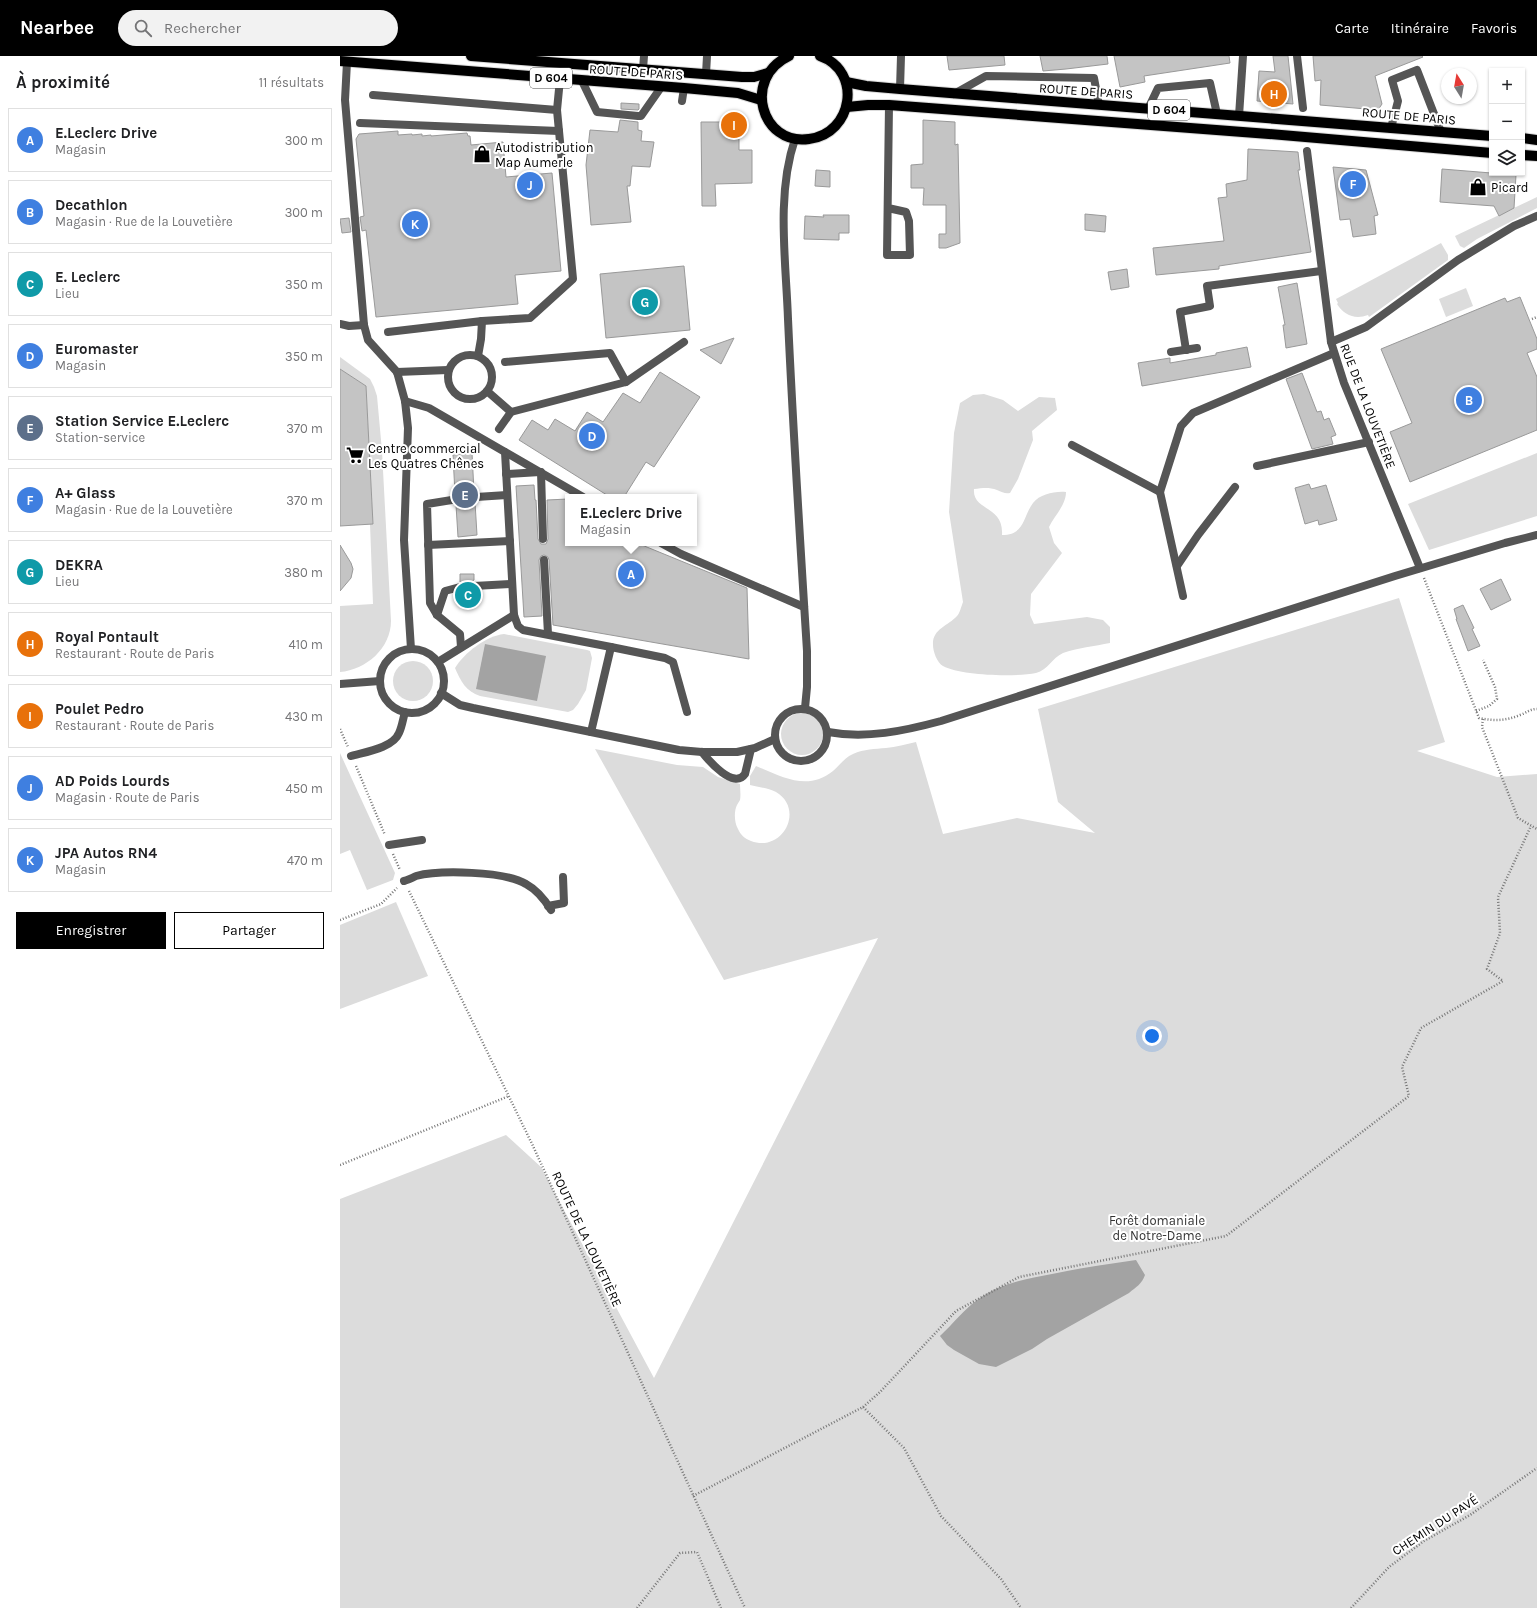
<!DOCTYPE html>
<html lang="fr">
<meta charset="utf-8">
<style>
:root{--surface:#fff;--page:#f2f2f2;--text:#202124;--muted:#757577;--line:#e0e0e0;--accent:#000}
body{margin:0;font-family:Karla,sans-serif;background:var(--page);color:var(--text)}
.controls{position:absolute;right:12px;top:12px;display:grid;overflow:hidden;border-radius:0px;box-shadow:0 1px 3px #0004}
.controls button{width:36px;height:36px;display:grid;place-items:center;padding:0;border:0;border-bottom:1px solid var(--line);background:var(--surface);color:var(--text);font:20px sans-serif}
.compass{position:absolute;left:1101px;top:12px;width:36px;height:36px;border-radius:50%;background:var(--surface);box-shadow:0 1px 3px #0004;rotate:349deg}
.you{position:absolute;left:812px;top:980px;width:14px;height:14px;margin:-10px;border:3px solid #fff;border-radius:50%;background:#1a73e8;box-shadow:0 0 0 6px #1a73e833}
.badge{display:grid;place-items:center;width:26px;height:26px;border-radius:50%;background:var(--accent);color:#fff;font-size:13px;font-weight:700}
.pin{position:absolute;translate:-50% -50%;border:2px solid #fff;box-shadow:0 1px 4px #0006}
.popup{position:absolute;left:225px;top:438px;width:132px;height:52px;box-sizing:border-box;display:grid;place-content:center;border-radius:0px;background:var(--surface);filter:drop-shadow(0 1px 3px #0005);font-size:13px;white-space:nowrap;color:var(--muted)}
.popup b{font-size:15px;color:var(--text)}
.popup::after{content:'';position:absolute;left:50%;top:100%;margin-left:-8px;border:8px solid transparent;border-top-color:var(--surface)}
.list{margin:0;padding:0;list-style:none}
h2{display:flex;justify-content:space-between;align-items:center;height:52px;margin:0;padding:0 16px;font-size:17px}
h2 small{font-size:13px;font-weight:400;color:var(--muted)}
.list li{display:grid;grid-template-columns:26px 1fr auto;gap:12px;align-items:center;box-sizing:border-box;height:64px;margin:0 8px 8px;padding:0 8px;border:1px solid var(--line);border-radius:0px}
.list b{display:block;font-size:15px;white-space:nowrap}
.list p{margin:0;font-size:13px;white-space:nowrap;color:var(--muted)}
.list em{font-size:13px;font-style:normal;color:var(--muted)}
.actions{display:flex;gap:8px;padding:12px 16px}
.actions a{flex:1;padding:9px 0;border:1px solid var(--accent);border-radius:0px;text-align:center;font-size:14px;color:var(--accent)}
.actions .main{background:var(--accent);color:#fff}
.icon{flex:none;width:22px;height:22px;fill:none;stroke:currentColor;stroke-width:2;stroke-linecap:round;stroke-linejoin:round}
.map{position:relative;flex:none;width:1197px;height:1552px;overflow:hidden}
header{display:flex;align-items:center;gap:24px;box-sizing:border-box;height:56px;padding:0 20px;background:var(--accent);color:#fff}
header strong{font-size:19px}
nav{display:flex;gap:22px;margin-inline-start:auto;font-size:14px}
.search{width:280px;height:36px;background:var(--page);display:flex;align-items:center;gap:10px;box-sizing:border-box;padding:0 14px;border-radius:22px;color:var(--muted);font-size:15px}
main{display:flex}
aside{flex:1;background:var(--surface)}
.map>svg:first-child{display:block}
.green{fill:#dcdcdc}
.water{fill:#a3a3a3}
.building{fill:#c4c4c4;stroke:#999}
.lines{fill:none;stroke-linecap:round;stroke-linejoin:round}
.primary-casing{stroke:#dbdbdb;stroke-width:12}
.path{stroke:#777;stroke-width:2.5;stroke-dasharray:1 2;stroke-linecap:butt}
.lane{stroke:#555;stroke-width:8}
.street{stroke:#555;stroke-width:8}
.primary{stroke:#000;stroke-width:10}
.labels{text-anchor:middle;dominant-baseline:central;stroke-width:4;stroke-linejoin:round;paint-order:stroke}
.shield{fill:#fff;stroke:#4c4c4c;stroke-width:1}
.shield-label{font-size:12px;font-weight:bold;fill:#000}
.street-label{font-size:13px;fill:#000;stroke:#fff}
.poi-label{font-size:13px;fill:#000;stroke:#fff;text-anchor:start}
.park-label{font-size:13px;fill:#333;stroke:#fff}
</style>
<header>
<strong>Nearbee</strong>
<div class="search"><svg class="icon" aria-label="search" viewBox="0 0 24 24"><circle cx="10" cy="10" r="6"/><path d="M15 15l6 6"/></svg>Rechercher</div>
<nav><a>Carte</a><a>Itinéraire</a><a>Favoris</a></nav>
</header>
<main>
<aside>
<h2>À proximité<small>11 résultats</small></h2>
<ul class="list">
<li><span class="badge" style="background:#3f7fe0">A</span><div><b>E.Leclerc Drive</b><p>Magasin</p></div><em>300 m</em></li>
<li><span class="badge" style="background:#3f7fe0">B</span><div><b>Decathlon</b><p>Magasin · Rue de la Louvetière</p></div><em>300 m</em></li>
<li><span class="badge" style="background:#0f9aa8">C</span><div><b>E. Leclerc</b><p>Lieu</p></div><em>350 m</em></li>
<li><span class="badge" style="background:#3f7fe0">D</span><div><b>Euromaster</b><p>Magasin</p></div><em>350 m</em></li>
<li><span class="badge" style="background:#5c6f8a">E</span><div><b>Station Service E.Leclerc</b><p>Station-service</p></div><em>370 m</em></li>
<li><span class="badge" style="background:#3f7fe0">F</span><div><b>A+ Glass</b><p>Magasin · Rue de la Louvetière</p></div><em>370 m</em></li>
<li><span class="badge" style="background:#0f9aa8">G</span><div><b>DEKRA</b><p>Lieu</p></div><em>380 m</em></li>
<li><span class="badge" style="background:#e8710a">H</span><div><b>Royal Pontault</b><p>Restaurant · Route de Paris</p></div><em>410 m</em></li>
<li><span class="badge" style="background:#e8710a">I</span><div><b>Poulet Pedro</b><p>Restaurant · Route de Paris</p></div><em>430 m</em></li>
<li><span class="badge" style="background:#3f7fe0">J</span><div><b>AD Poids Lourds</b><p>Magasin · Route de Paris</p></div><em>450 m</em></li>
<li><span class="badge" style="background:#3f7fe0">K</span><div><b>JPA Autos RN4</b><p>Magasin</p></div><em>470 m</em></li>
</ul>
<div class="actions"><a class="main">Enregistrer</a><a>Partager</a></div>
</aside>
<div class="map">
<svg width="1197" height="1552" viewBox="0 0 1197 1552">
<rect width="100%" height="100%" fill="#fff"/>
<g class="green">
<path d="M1197 141V152L1137 183 1124 192 1120 190 1115 180Z"/>
<path d="M1101 187 1108 199V204L1029 261 1028 259C1015 264 1004 259 997 248L998 247 996 243Z"/>
<path d="M1126 232 1133 250 1106 261 1099 243Z"/>
<path d="M0 301 30 323 34 331 37 340 42 395 51 565C51 592 26 614 0 616V550L33 548 30 468H33L26 330 0 313Z"/>
<path d="M644 338 663 344 678 355 699 341 715 342 717 354 692 375 693 384 678 423 670 437C665 438 662 436 657 434 649 431 643 432 634 433 632 455 664 449 662 479 685 479 683 460 693 447 700 438 715 435 726 436 726 449 715 459 709 471L714 487 722 497 691 538 690 559 694 568 747 561 763 564 770 571V587C755 590 737 592 723 597 712 602 708 614 696 617 675 621 622 620 603 610 597 607 593 595 593 589 592 573 608 570 617 560 620 557 621 551 623 546L609 456 614 377 620 347 633 339Z"/>
<path d="M1197 397V460L1089 494 1068 448Z"/>
<path d="M1059 542 1105 686 1077 695 1157 721 1197 718V1552H0V1143L166 1079 201 1111 314 1322 538 882 384 924 255 693 337 709 363 711 378 721 400 728C400 733 401 739 400 744 399 746 398 747 397 749 394 755 394 766 398 773 400 778 405 783 411 785 443 797 465 753 436 736 428 732 418 731 410 729V720L416 710C441 720 467 736 493 715 500 709 504 702 513 698 524 693 535 693 546 692 556 691 566 688 576 686L603 778 677 762 755 777 718 746 698 653Z"/>
<path d="M164 578 247 594 250 595 252 602 246 634 238 648 233 654 228 656 140 640C126 635 121 626 115 612 124 597 146 580 164 578Z"/>
<circle cx="73" cy="625" r="20"/>
<circle cx="462" cy="678" r="21"/>
<path d="M0 697 55 817 53 824 27 834 10 794 0 798Z"/>
<path d="M56 846 88 920 0 953V869Z"/>
</g>
<g class="water">
<path d="M145 588 206 600 197 645 136 633Z"/>
<path d="M796 1204 805 1219C802 1228 796 1231 789 1237L707 1283 692 1293 656 1311 639 1308 614 1294 607 1289 600 1280C613 1268 625 1252 640 1242 661 1227 687 1223 712 1218 740 1212 768 1208 796 1204Z"/>
</g>
<g class="building">
<path d="M607 0H664L665 9 609 14Z"/>
<path d="M700 0H767L768 8 726 13 703 15Z"/>
<path d="M774 0H889L890 7 804 20 805 26 780 31Z"/>
<path d="M933 0H948L953 48 917 45 919 15 935 16Z"/>
<path d="M973 0H1082L1083 1 1035 20 1042 48 1038 54 980 49 981 24 975 25Z"/>
<path d="M281 47 299 48V53L298 54 281 53Z"/>
<path d="M280 64 298 66V74L302 75 301 85 314 86 310 111 292 110 290 130H287L291 166 251 169 246 109 250 74 278 76Z"/>
<path d="M583 64 615 66V89L618 88 620 187 606 192H599V178H606V149H583L584 132H571V109L583 108Z"/>
<path d="M361 66H399V94H412V127L375 128 376 150H362Z"/>
<path d="M58 75V79L72 78V79L82 78V80L91 79V80L127 77 128 80H130L131 89 163 86 166 121 212 117 221 215 175 219 178 248 36 261 26 174 22 175 20 161 24 160 16 83 19 78Z"/>
<path d="M908 93 958 96 960 114H958L971 196 879 210V213L816 219 813 192 884 185 878 142 887 141 886 128 907 124Z"/>
<path d="M993 111 1026 114 1038 159 1034 160 1036 178 1013 181 1010 163 1000 164Z"/>
<path d="M1102 113 1176 119 1174 152 1159 160 1154 150 1100 146Z"/>
<path d="M476 114 490 115V131L475 130Z"/>
<path d="M745 158 766 160 765 176 745 174Z"/>
<path d="M483 159H509V177H499V184L464 183 465 160 484 161Z"/>
<path d="M9 162 11 176 2 177 0 163Z"/>
<path d="M344 210 350 274 266 282 260 218Z"/>
<path d="M787 213 789 231 771 234 768 216Z"/>
<path d="M957 227 967 288 946 292 943 269H945L938 231Z"/>
<path d="M1180 241 1197 283V293L1187 297 1197 321V374L1070 426 1050 376 1072 367 1041 293 1165 242 1167 246Z"/>
<path d="M394 282 381 308 360 294Z"/>
<path d="M907 291 911 311 802 330 798 307 830 302V307L876 299V297Z"/>
<path d="M0 313 26 330 33 468 0 470Z"/>
<path d="M320 316 360 341 314 411 306 406 284 441H270L179 384 192 364 208 374 215 363 235 375 247 356 263 366 283 337 300 347Z"/>
<path d="M962 317 977 356 981 355 984 364 989 362 996 379 991 381 993 388 972 393 946 323Z"/>
<path d="M132 397 134 436 131 438V442L135 446 137 479 118 481 116 449 122 447 123 443 120 438H115L113 399Z"/>
<path d="M969 428 971 433 986 429 997 464 979 469 978 464 965 468 955 432Z"/>
<path d="M194 429 195 444H196L198 483 201 488H206L208 483 207 444 228 443V487H297L407 532 409 603 213 569 209 504 208 501 204 499 201 500 199 504 202 560 184 561 176 430Z"/>
<path d="M0 489 11 507 13 513 11 522 0 535Z"/>
<path d="M120 518H134V524L131 526 129 531 131 535H135V547L121 548V536L124 535 125 530 124 527 120 526Z"/>
<path d="M1161 523 1171 544 1151 554 1140 533Z"/>
<path d="M1123 549 1134 572 1132 573 1140 590 1128 595 1116 563H1117L1114 553Z"/>
</g>
<g class="lines">
<g class="primary-casing">
<g id="primary">
<path d="M131 0 402 21H414L428 17"/>
<path d="M449 0C402 22 421 90 469 83 513 78 523 15 480 0"/>
<path d="M0 5 344 32 398 37 421 44"/>
<path d="M506 26 526 30 560 33 1152 80"/>
<path d="M507 51 528 49H549L929 78 1152 97"/>
<path d="M1182 82 1197 84"/>
<path d="M1182 99 1197 100"/>
</g>
</g>
<g class="path">
<path d="M1192 263 1197 261"/>
<path d="M1084 522 1139 662C1153 665 1166 665 1180 659 1186 657 1190 653 1197 653"/>
<path d="M1136 655 1149 650 1157 643 1155 631 1143 604"/>
<path d="M1143 663 1142 671 1178 762 1197 773"/>
<path d="M0 673 8 691"/>
<path d="M16 710 45 779"/>
<path d="M53 798 60 814"/>
<path d="M69 835 193 1090 405 1552"/>
<path d="M0 864 41 848 57 832"/>
<path d="M0 1109 169 1040"/>
<path d="M523 1351 540 1336 616 1255 679 1221 886 1180 1069 1040 1062 1011 1081 972 1163 925 1147 913 1160 877 1158 841 1191 770"/>
<path d="M353 1440 523 1351 564 1392 601 1460 661 1523 681 1552"/>
<path d="M297 1552 340 1497 357 1496 381 1552"/>
<path d="M1011 1552 1049 1511 1084 1485 1130 1459 1197 1412"/>
</g>
<g class="lane">
<path d="M7 6 5 44 24 269 28 284 57 316 65 345 68 372 64 484 71 593"/>
<path d="M303 13 304 0"/>
<path d="M366 18 367 0"/>
<path d="M242 25 257 56 298 60H301L322 30"/>
<path d="M560 33 561 0"/>
<path d="M614 38 646 20 754 22 759 49"/>
<path d="M33 39 217 54 233 223 190 262 142 265"/>
<path d="M342 45 344 32"/>
<path d="M808 53 818 32 870 27 877 58"/>
<path d="M217 54 220 23"/>
<path d="M899 60 903 0"/>
<path d="M20 67 219 75"/>
<path d="M1051 72 1058 45 1052 24 1077 14 1101 76"/>
<path d="M548 152 566 156 569 165 570 199H547L549 49"/>
<path d="M0 268 9 270 24 269"/>
<path d="M48 276 142 265 141 283 138 300"/>
<path d="M846 294 840 256 870 250 867 230 981 215"/>
<path d="M831 296 857 292"/>
<circle cx="130" cy="321" r="22"/>
<path d="M165 306 270 297 286 326"/>
<path d="M57 316 108 314"/>
<path d="M147 335 171 356"/>
<path d="M65 345 89 352 165 396 174 559 178 570 183 574 271 591 251 676"/>
<path d="M159 373 171 356 286 326 344 286"/>
<path d="M732 389 820 436"/>
<path d="M165 396 243 441"/>
<path d="M917 410 1029 386"/>
<path d="M201 416 203 483"/>
<path d="M166 418 200 416"/>
<path d="M136 441 167 439"/>
<path d="M118 443 87 448 90 547 97 559 120 578 121 591"/>
<path d="M321 487 341 498 464 551"/>
<path d="M88 489 170 485"/>
<path d="M204 504 208 578"/>
<path d="M837 510 858 479 895 431"/>
<path d="M134 530 172 528"/>
<path d="M843 540 820 436 841 370 853 357 994 297"/>
<path d="M97 559 105 535 120 531"/>
<path d="M271 591 325 602 333 606 347 656"/>
<path d="M98 606 174 559"/>
<path d="M362 696C369 705 394 734 405 718L411 693"/>
<path d="M49 789 82 784"/>
<path d="M64 825C68 824 72 822 76 820 99 814 165 815 186 828 197 834 205 844 211 854"/>
<path d="M208 850 224 847 223 821"/>
</g>
<g class="street">
<path d="M957 0 963 52"/>
<path d="M455 83C436 139 446 205 448 263 453 374 460 484 467 595V631L465 652"/>
<path d="M967 95 991 286 1004 327 1080 512"/>
<path d="M991 286 1026 271 1118 204 1174 170 1197 160"/>
<circle cx="72" cy="625" r="32"/>
<path d="M0 628 40 625"/>
<path d="M101 637 120 649 133 652 339 694 362 696H397L415 692 435 683"/>
<circle cx="461" cy="679" r="26"/>
<path d="M488 676C526 683 564 675 601 665L1055 520 1165 487 1197 479"/>
<path d="M11 700C25 696 53 692 59 677 62 671 63 663 65 656"/>
</g>
<use href="#primary" class="primary"/>
</g>
<defs>
<g id="shop-bare" transform="scale(1.38)"><path d="M-5-2.5h2.3a2.7 3.5 0 0 1 5.4 0H5L5.5 6h-11ZM-1.5-2.5h3a1.5 2.3 0 0 0-3 0Z" fill="#000" stroke="#fff" stroke-width="2.5" paint-order="stroke"/></g>
<g id="supermarket-bare" transform="scale(1.38)"><path d="M-6-5.5h2.5l.6 2H6L4.5 2H-2.5L-4.4-4H-6ZM-1.5 3.2a1.3 1.3 0 1 0 .1 0ZM3 3.2a1.3 1.3 0 1 0 .1 0Z" fill="#000" stroke="#fff" stroke-width="2.5" paint-order="stroke"/></g>
</defs>
<g fill-rule="evenodd">
<use href="#shop-bare" x="142" y="98"/>
<use href="#shop-bare" x="1138" y="131"/>
<use href="#supermarket-bare" x="15" y="399"/>
</g>
<g class="labels">
<g class="shield">
<rect x="190" y="12" width="42" height="20" rx="3"/>
<rect x="808" y="44" width="42" height="20" rx="3"/>
</g>
<g class="shield-label">
<text x="211" y="22">D 604</text>
<text x="829" y="54">D 604</text>
</g>
<g class="street-label">
<text transform="translate(296 16) rotate(4)">ROUTE DE PARIS</text>
<text transform="translate(746 35) rotate(4)">ROUTE DE PARIS</text>
<text transform="translate(1069 60) rotate(5)">ROUTE DE PARIS</text>
<text transform="translate(1028 350) rotate(69)">RUE DE LA LOUVETIÈRE</text>
<text transform="translate(247 1183) rotate(65)">ROUTE DE LA LOUVETIÈRE</text>
<text transform="translate(1095 1469) rotate(-33)">CHEMIN DU PAVÉ</text>
</g>
<g class="poi-label">
<text x="155" y="91">Autodistribution<tspan x="155" dy="15">Map Aumerle</tspan></text>
<text x="1151" y="131">Picard</text>
<text x="28" y="392">Centre commercial<tspan x="28" dy="15">Les Quatres Chênes</tspan></text>
</g>
<g class="park-label">
<text x="817" y="1164">Forêt domaniale<tspan x="817" dy="15">de Notre-Dame</tspan></text>
</g>
</g>
</svg>
<div class="controls">
<button>+</button>
<button>−</button>
<button><svg class="icon" aria-label="layers" viewBox="0 0 24 24"><path d="M12 4l9 5-9 5-9-5zM3 14l9 5 9-5"/></svg></button>
</div>
<svg class="compass" viewBox="-18 -18 36 36"><path d="M0-13l5 13h-10z" fill="#e53935"/><path d="M0 13l5-13h-10z" fill="#757577"/></svg>
<div class="you"></div>
<div class="pin badge" style="left:291px;top:518px;background:#3f7fe0">A</div>
<div class="popup"><b>E.Leclerc Drive</b>Magasin</div>
<div class="pin badge" style="left:1129px;top:344px;background:#3f7fe0">B</div>
<div class="pin badge" style="left:128px;top:539px;background:#0f9aa8">C</div>
<div class="pin badge" style="left:252px;top:380px;background:#3f7fe0">D</div>
<div class="pin badge" style="left:125px;top:439px;background:#5c6f8a">E</div>
<div class="pin badge" style="left:1013px;top:128px;background:#3f7fe0">F</div>
<div class="pin badge" style="left:305px;top:246px;background:#0f9aa8">G</div>
<div class="pin badge" style="left:934px;top:38px;background:#e8710a">H</div>
<div class="pin badge" style="left:394px;top:69px;background:#e8710a">I</div>
<div class="pin badge" style="left:190px;top:129px;background:#3f7fe0">J</div>
<div class="pin badge" style="left:75px;top:168px;background:#3f7fe0">K</div>
</div>
</main>
